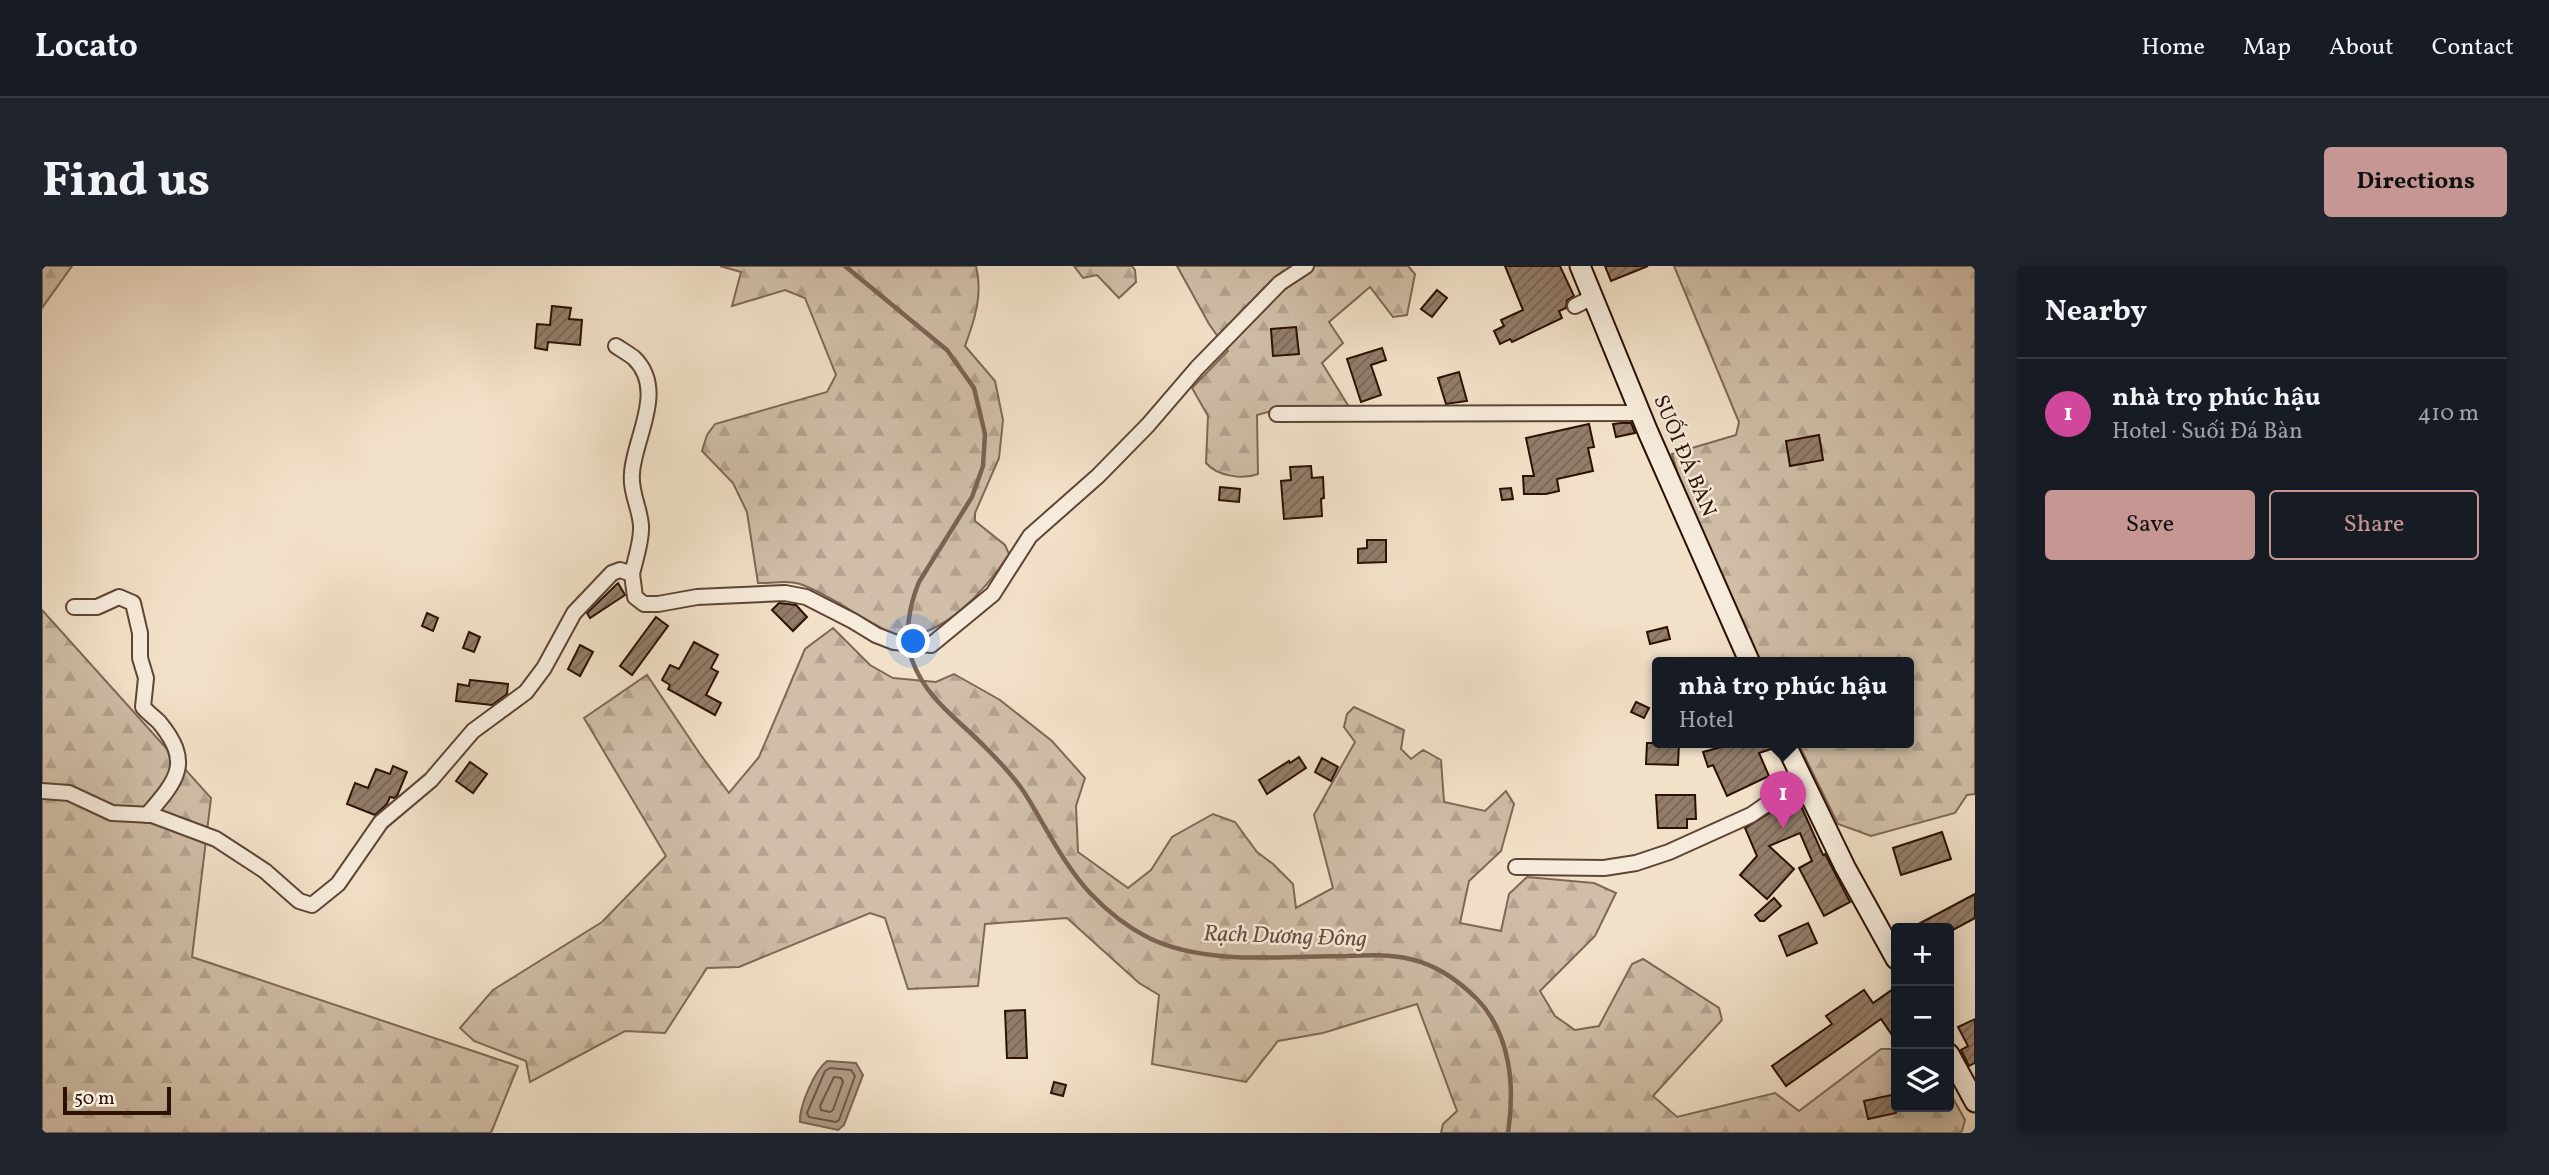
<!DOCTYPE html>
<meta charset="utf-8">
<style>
:root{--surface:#171b24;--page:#20242c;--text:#f1f3f6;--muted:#9ea1a6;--line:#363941;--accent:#c59692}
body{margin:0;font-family:Vollkorn,serif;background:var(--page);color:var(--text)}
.controls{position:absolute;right:21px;bottom:21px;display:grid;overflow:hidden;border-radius:7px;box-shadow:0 4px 18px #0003}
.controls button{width:63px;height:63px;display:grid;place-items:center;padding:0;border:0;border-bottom:2px solid var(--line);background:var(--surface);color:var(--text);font:35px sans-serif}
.scale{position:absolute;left:21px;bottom:18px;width:108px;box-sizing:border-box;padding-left:7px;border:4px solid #2c1104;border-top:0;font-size:19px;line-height:24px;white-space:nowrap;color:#2c1104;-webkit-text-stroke:5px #f7ecdc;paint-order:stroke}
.you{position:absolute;left:872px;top:376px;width:24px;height:24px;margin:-18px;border:5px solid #fff;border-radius:50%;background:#1a73e8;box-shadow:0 0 0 10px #1a73e833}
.badge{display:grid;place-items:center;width:46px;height:46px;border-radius:50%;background:var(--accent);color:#fff;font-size:23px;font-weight:700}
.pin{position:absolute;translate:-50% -58px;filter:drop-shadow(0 2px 4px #0008)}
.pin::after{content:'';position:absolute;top:37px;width:24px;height:21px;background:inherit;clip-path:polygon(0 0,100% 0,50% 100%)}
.popup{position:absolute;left:1610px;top:391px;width:262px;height:91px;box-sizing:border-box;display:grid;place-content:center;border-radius:7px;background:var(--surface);filter:drop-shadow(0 2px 5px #0005);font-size:23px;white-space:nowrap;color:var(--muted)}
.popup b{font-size:26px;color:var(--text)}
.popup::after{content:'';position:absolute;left:50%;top:100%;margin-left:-14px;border:14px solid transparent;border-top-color:var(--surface)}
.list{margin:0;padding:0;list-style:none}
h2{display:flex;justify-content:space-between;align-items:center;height:91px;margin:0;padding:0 28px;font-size:30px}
h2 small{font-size:23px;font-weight:400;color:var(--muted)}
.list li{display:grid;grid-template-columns:46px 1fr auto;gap:21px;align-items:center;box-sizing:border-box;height:112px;padding:0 28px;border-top:2px solid var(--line)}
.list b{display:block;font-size:26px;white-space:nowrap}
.list p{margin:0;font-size:23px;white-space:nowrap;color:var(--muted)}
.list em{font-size:23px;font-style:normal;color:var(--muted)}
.actions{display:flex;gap:14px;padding:21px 28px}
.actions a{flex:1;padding:16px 0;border:2px solid var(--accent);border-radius:7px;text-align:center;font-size:24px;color:var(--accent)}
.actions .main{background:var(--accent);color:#111}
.icon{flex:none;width:38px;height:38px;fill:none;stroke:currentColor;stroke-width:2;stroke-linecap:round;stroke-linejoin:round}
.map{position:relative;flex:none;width:1933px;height:867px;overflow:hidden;border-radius:7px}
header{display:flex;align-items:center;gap:42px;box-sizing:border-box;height:98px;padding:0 35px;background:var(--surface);border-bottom:2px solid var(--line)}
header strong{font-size:33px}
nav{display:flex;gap:38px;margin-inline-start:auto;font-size:24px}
.intro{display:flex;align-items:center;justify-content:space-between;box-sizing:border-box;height:168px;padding:0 42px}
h1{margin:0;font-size:49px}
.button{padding:18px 32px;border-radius:7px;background:var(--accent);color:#111;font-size:24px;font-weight:700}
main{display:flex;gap:42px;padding:0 42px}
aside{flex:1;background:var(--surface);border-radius:7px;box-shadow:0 4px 18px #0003}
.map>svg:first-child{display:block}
.forest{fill:url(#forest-firs);stroke:#7e6856;stroke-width:2}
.water{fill:#af9a86;stroke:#7b6352;stroke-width:2}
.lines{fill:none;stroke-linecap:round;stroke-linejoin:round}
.shore{stroke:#6e5645;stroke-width:2}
.stream{stroke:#7b6352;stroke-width:4.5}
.building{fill:url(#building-hatch);stroke:#2c1104;stroke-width:2}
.street-casing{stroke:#5e4535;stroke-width:18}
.secondary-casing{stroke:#2c1104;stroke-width:23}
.street{stroke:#f7ecdc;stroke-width:14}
.secondary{stroke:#f7ecdc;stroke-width:19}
.labels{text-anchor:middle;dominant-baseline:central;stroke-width:5;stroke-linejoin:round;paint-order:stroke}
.street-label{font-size:21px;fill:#2c1104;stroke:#f7ecdc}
.water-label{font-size:23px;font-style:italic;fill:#674f3e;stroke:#f7ecdc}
</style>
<header>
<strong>Locato</strong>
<nav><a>Home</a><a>Map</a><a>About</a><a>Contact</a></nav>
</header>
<div class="intro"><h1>Find us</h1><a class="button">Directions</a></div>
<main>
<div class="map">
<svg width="1933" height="867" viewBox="0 0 1933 867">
<defs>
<pattern id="forest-firs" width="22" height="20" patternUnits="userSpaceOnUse" patternTransform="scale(1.75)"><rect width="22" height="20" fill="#d0bea8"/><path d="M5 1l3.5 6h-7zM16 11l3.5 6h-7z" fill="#b3a28f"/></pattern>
<pattern id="building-hatch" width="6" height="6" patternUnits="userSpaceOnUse" patternTransform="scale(1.75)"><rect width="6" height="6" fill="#937d6a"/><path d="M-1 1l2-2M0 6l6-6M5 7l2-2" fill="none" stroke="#786555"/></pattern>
</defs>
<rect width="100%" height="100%" fill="#f2e1c9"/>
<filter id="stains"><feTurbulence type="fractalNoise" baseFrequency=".00286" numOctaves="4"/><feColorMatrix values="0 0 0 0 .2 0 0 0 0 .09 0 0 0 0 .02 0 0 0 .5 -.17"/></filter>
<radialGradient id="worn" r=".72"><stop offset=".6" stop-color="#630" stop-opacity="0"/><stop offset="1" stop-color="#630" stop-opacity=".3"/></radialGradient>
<g class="forest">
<path d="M0 0H30L0 42Z"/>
<path d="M678 0H934C941 28 933 53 923 80L953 115 961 154 957 192 933 247V255L963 279 967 288C946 321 898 377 853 369 847 368 840 362 834 359 810 346 784 327 758 318 743 313 730 318 716 317L705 246 691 217 660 185 665 169 673 158 785 126 794 109 763 32 743 24 690 40 699 6Z"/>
<path d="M1032 0H1090L1093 4 1094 16 1077 32 1055 9 1041 12Z"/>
<path d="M1135 0H1366L1373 8 1365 49 1351 51 1328 21 1287 56 1301 77 1280 97 1307 141 1302 144 1249 140 1215 149 1216 208C1201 214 1175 210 1164 197L1166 150 1150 122 1186 85 1167 58Z"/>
<path d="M1632 0H1933V528L1925 529 1913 547 1829 570 1796 558 1756 477H1867V397H1718L1636 208 1630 188 1694 169 1697 156Z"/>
<path d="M0 344 169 532 150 691 476 800 449 867H0Z"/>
<path d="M791 362 828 399 851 412 894 416 912 408 958 434 1010 475 1043 512 1034 540 1036 586 1086 622 1109 604 1130 571 1171 548 1193 556 1215 586 1231 598 1251 618 1254 642 1291 622 1272 549 1313 476 1302 461 1305 448 1312 441 1362 464 1359 483 1369 493 1381 484 1399 494 1402 536 1443 545 1464 525 1472 538 1459 585 1427 615 1418 657 1459 665 1467 628 1485 611 1552 617 1574 627 1553 670 1498 725 1513 750 1533 764 1557 760 1590 698 1601 693 1677 742 1680 754 1611 830 1635 851 1733 827 1757 845 1839 783H1854V841H1907V825L1923 854 1920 865 1917 867H1399L1401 858 1415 845 1375 738 1281 767 1236 775 1204 816 1110 798 1117 729 1097 717 1025 652 943 658 936 720 866 723 843 652 828 647 697 701 665 702 623 767 583 765 488 816 484 795 432 775 418 762 451 724 560 656 624 590 542 452 605 409 658 488 687 527 717 491 763 383Z"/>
</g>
<path class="water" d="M785 795 814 797 821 809 802 859 796 864 758 856C757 841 772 805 785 795Z"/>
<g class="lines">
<g class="shore">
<path d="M788 802 809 804 813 810 797 854 794 856 767 851 765 847 783 805Z"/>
<path d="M792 811 799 812 801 816 791 844 788 846 779 844 778 840Z"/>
</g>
<path class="stream" d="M803 0 905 84 932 122 943 168 941 200 930 231 877 316C867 340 862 369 870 394 884 433 916 453 944 482 957 495 971 510 982 526 1003 559 1021 598 1048 627 1065 645 1085 661 1107 672 1165 700 1242 690 1305 690 1326 689 1348 688 1368 693 1395 699 1417 715 1435 733 1469 768 1473 821 1466 867"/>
</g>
<g class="building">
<path d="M1463 0H1518L1532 30 1525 34 1524 42 1517 45 1520 52 1470 76 1468 73 1458 78 1452 65 1462 60 1459 54 1481 44Z"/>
<path d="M1563 0H1606L1569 15Z"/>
<path d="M1395 24 1405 32 1390 51 1379 43Z"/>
<path d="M510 40 529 42 527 53 540 54 538 79 506 76 505 84 493 82 495 58 508 59Z"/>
<path d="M1254 61 1257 88 1231 90 1229 63Z"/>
<path d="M1340 82 1344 94 1329 99 1339 129 1319 136 1305 93Z"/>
<path d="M1417 106 1425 135 1404 138 1396 112Z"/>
<path d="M1579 157H1589L1593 167 1574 171 1571 158Z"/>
<path d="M1547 158 1552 181 1546 182 1551 205 1515 213 1517 225 1504 228H1482L1481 210H1492L1484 172Z"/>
<path d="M1777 169 1781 194 1748 200 1744 175Z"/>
<path d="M1269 200 1270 212 1281 211 1282 232 1279 233 1280 250 1242 253 1239 215 1249 214 1248 201Z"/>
<path d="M1178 221 1198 223 1197 236 1177 234Z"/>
<path d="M1469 222 1471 233 1460 234 1458 223Z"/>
<path d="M1325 274H1344V296L1316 297V283L1325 282Z"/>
<path d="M576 317 583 329 548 352 545 347Z"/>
<path d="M737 337 754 339 765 351 751 365 730 344Z"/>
<path d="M385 347 396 352 391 365 380 360Z"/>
<path d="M614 351 626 360 590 409 578 400Z"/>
<path d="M1625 361 1628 373 1608 378 1605 366Z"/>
<path d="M427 366 438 371 432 386 421 382Z"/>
<path d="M652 376 676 389 669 402 676 406 664 429 679 437 673 449 626 423 628 419 620 414 628 399 637 403Z"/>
<path d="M538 379 551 386 538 410 526 403Z"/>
<path d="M428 414 466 418 465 428 450 439 414 435 416 418 427 420Z"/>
<path d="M1594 436 1607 442 1602 452 1589 446Z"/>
<path d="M1605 477H1637L1636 499 1604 498Z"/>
<path d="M1694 477H1731L1732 482 1717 487 1727 510 1685 530 1671 499 1666 501 1661 486Z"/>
<path d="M1257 491 1264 502 1225 528 1217 514 1247 495 1248 497Z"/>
<path d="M1280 492 1296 501 1289 515 1273 506Z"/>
<path d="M428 496 445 508 431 527 414 515Z"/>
<path d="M351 500 365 506 355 530 352 532 348 531 345 538 333 549 305 538 313 517 326 522 334 503 348 508Z"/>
<path d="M1614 529H1653L1654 553H1645V562H1616Z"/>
<path d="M1756 533 1781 589 1783 588 1808 636 1782 650 1757 602 1770 595 1758 567 1727 580 1752 603 1725 633 1698 609 1715 590 1703 562 1739 540Z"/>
<path d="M1900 566 1909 593 1859 609 1851 582Z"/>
<path d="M1933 628V652L1907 666V662H1869Z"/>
<path d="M1732 632 1739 640 1722 655H1718L1713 649Z"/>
<path d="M1766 657 1775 677 1745 690 1737 670Z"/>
<path d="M1854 721V775L1839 753 1744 820 1730 800 1790 758 1784 750 1822 724 1831 737Z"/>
<path d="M983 744 985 792H965L963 745Z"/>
<path d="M1933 753V797L1927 800 1919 784 1926 780 1916 761Z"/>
<path d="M1012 816 1024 819 1021 830 1009 827Z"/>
<path d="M1854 828V847L1826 853 1822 835Z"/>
</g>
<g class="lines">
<g class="street-casing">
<g id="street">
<path d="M1533 40 1551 31"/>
<path d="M574 80C580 84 587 88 592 92 625 124 592 172 590 207 588 226 598 242 599 260 600 275 593 294 590 308"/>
<path d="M1235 148 1599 147"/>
<path d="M32 341H55L77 331 91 337 98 367V392L104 412 101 441C106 447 112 451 117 456 151 497 135 514 105 549"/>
<path d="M0 525 27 527 70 547 110 549 174 573 223 605 257 635 270 639 296 618 339 556 389 514 431 465 484 426 502 402 532 347 570 307 578 304 590 308 593 331 602 338H616L655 331 743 327 764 331 811 355 834 369 852 376 889 379 951 328 988 270 1056 210 1106 159 1155 102 1238 17 1264 0"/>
<path d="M1474 601 1562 602 1594 597 1627 586 1709 549 1759 514"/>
</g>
</g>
<g class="secondary-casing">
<g id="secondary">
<path d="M1538 0 1606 166 1708 397"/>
<path d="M1743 477 1803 601 1854 693"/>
<path d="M1907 788 1933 836"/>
</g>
</g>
<use href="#street" class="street"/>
<use href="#secondary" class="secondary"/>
</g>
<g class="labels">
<g class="street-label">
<text transform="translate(1642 190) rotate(67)">SUỐI ĐÁ BÀN</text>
</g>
<g class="water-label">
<text transform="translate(1243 671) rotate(2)">Rạch Dương Đông</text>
</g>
</g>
<rect width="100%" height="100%" filter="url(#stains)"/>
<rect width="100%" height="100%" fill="url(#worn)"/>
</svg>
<div class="controls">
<button>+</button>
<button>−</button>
<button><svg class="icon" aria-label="layers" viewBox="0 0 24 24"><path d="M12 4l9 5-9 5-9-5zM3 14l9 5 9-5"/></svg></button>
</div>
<div class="scale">50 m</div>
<div class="you"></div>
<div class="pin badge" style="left:1741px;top:563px;background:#d1479c">1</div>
<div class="popup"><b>nhà trọ phúc hậu</b>Hotel</div>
</div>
<aside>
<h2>Nearby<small></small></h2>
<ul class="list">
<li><span class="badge" style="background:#d1479c">1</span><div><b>nhà trọ phúc hậu</b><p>Hotel · Suối Đá Bàn</p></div><em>410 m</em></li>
</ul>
<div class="actions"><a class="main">Save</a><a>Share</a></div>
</aside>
</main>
